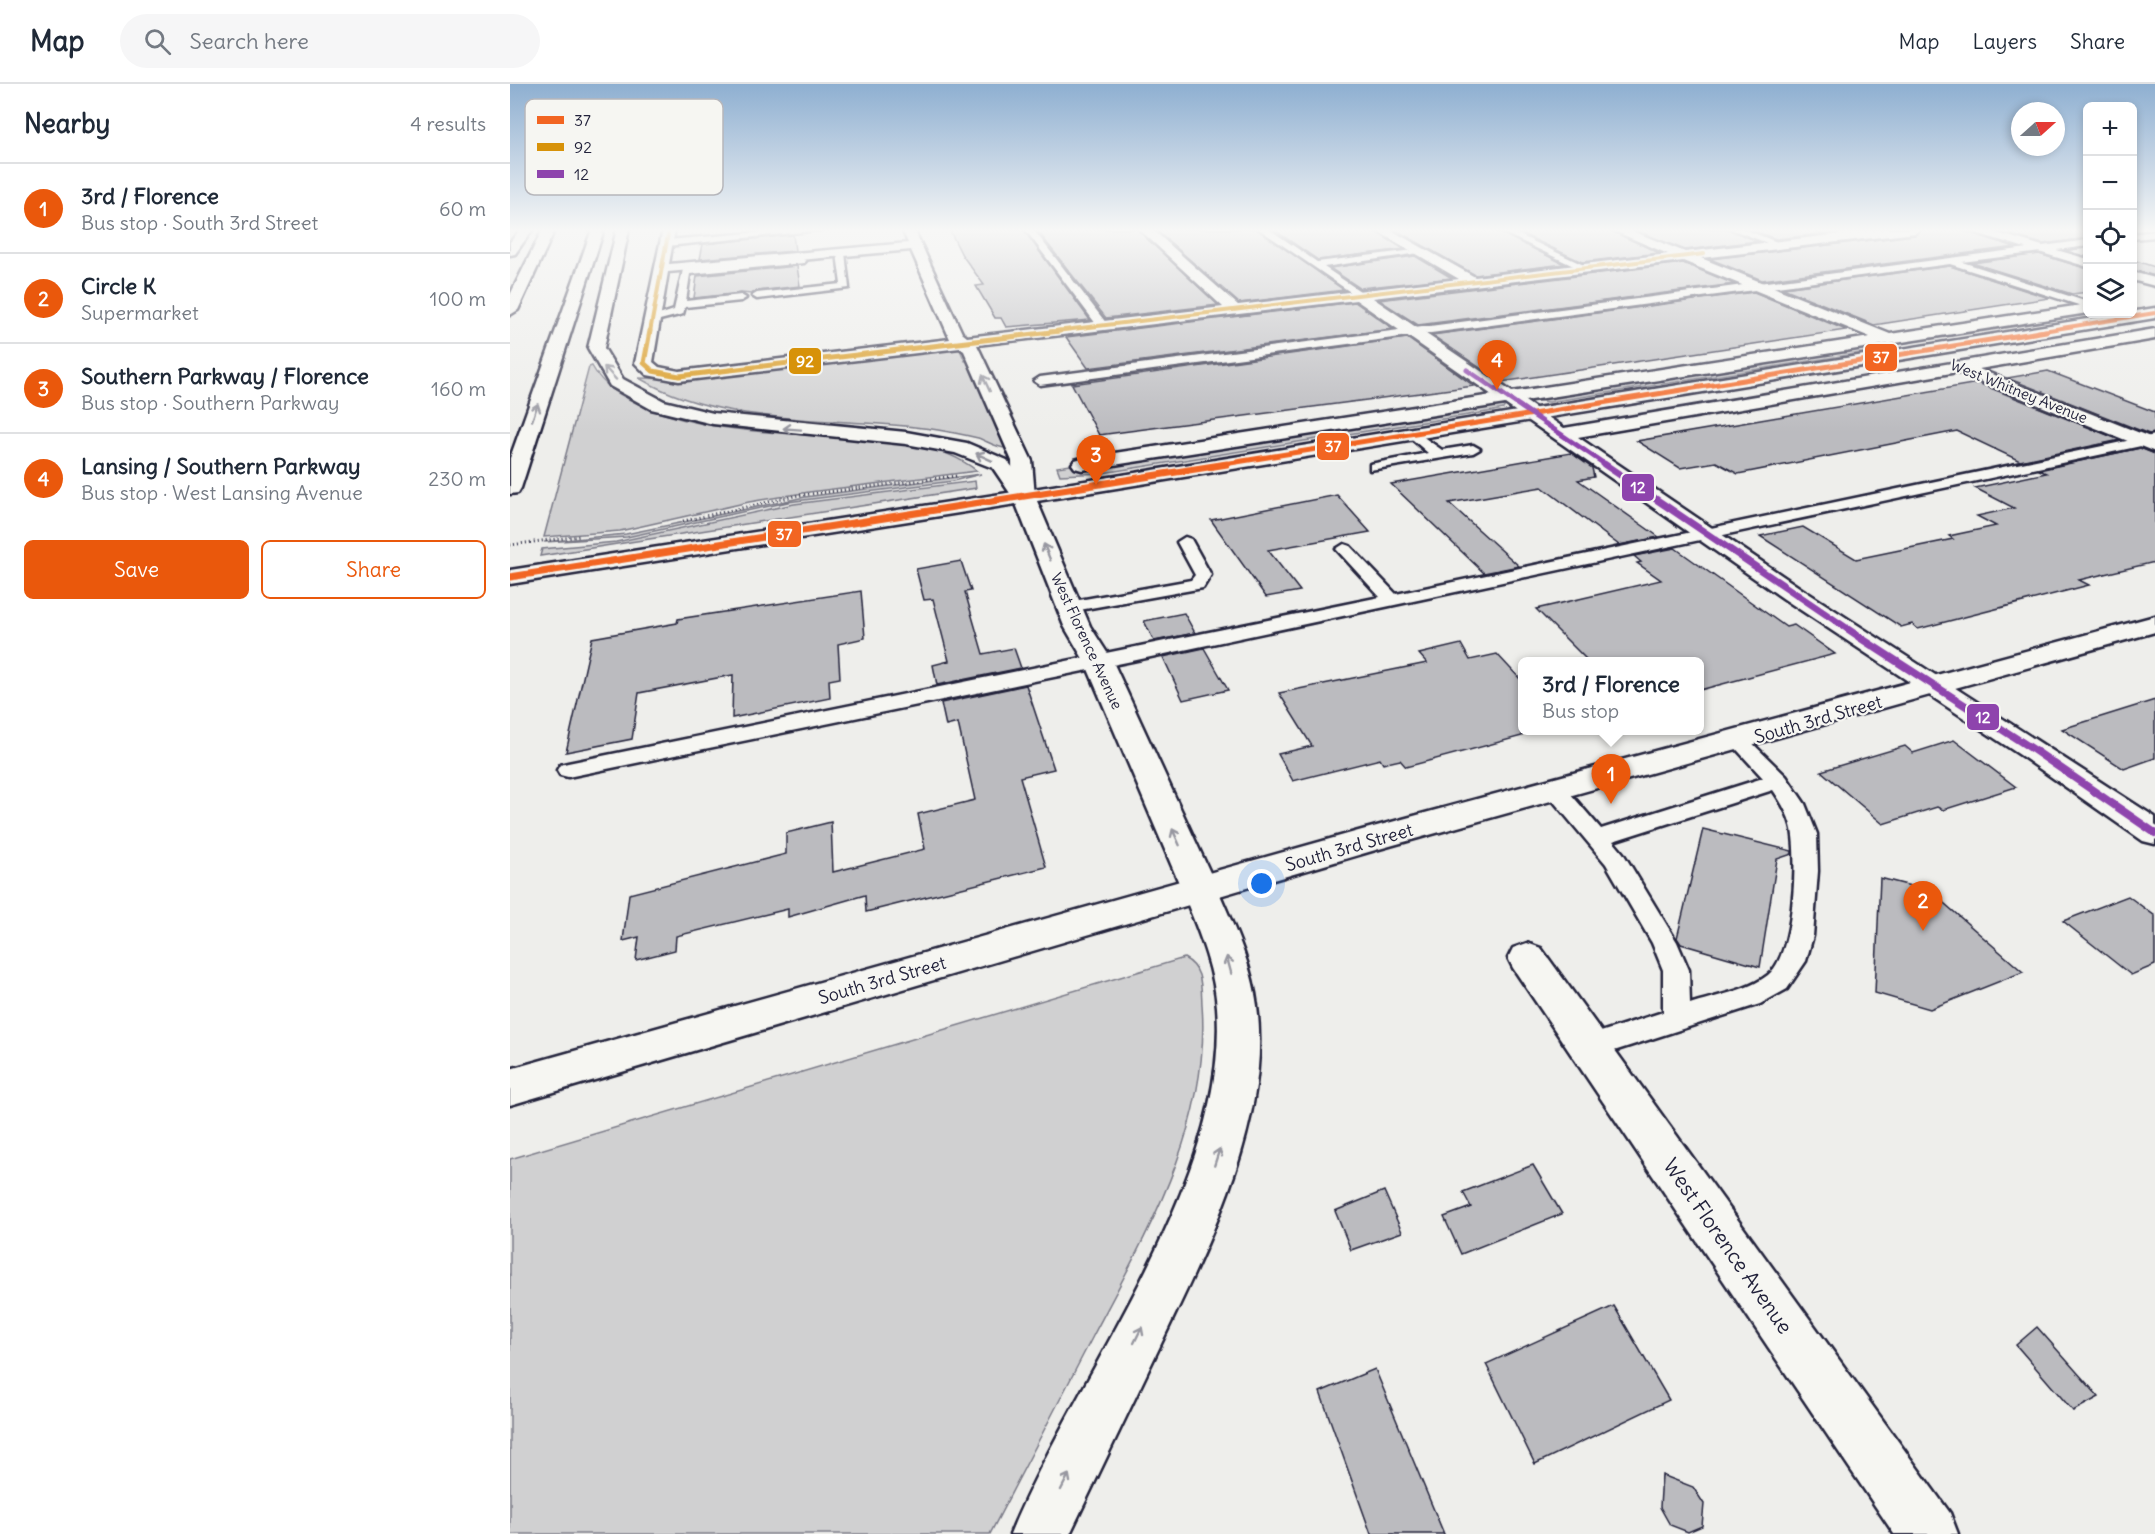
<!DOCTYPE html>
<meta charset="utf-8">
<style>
:root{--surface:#fff;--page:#f6f6f7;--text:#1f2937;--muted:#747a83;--line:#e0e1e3;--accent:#ea580c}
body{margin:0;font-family:Delius,sans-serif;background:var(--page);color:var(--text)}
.controls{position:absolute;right:18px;top:18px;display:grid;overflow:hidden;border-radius:9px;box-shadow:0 3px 9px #0003}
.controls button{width:54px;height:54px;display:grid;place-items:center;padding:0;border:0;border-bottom:2px solid var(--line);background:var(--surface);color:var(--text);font:30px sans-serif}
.compass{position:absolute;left:1501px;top:18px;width:54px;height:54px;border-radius:50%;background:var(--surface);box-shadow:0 3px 9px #0003;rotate:69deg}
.you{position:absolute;left:752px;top:800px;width:21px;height:21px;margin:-15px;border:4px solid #fff;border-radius:50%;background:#1a73e8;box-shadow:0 0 0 9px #1a73e833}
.badge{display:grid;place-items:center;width:39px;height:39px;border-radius:50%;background:var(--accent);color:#fff;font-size:20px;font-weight:700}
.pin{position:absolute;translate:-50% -50px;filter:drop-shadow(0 2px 3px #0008)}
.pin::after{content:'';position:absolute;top:32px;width:21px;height:18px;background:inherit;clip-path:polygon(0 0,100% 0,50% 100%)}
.popup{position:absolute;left:1008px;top:573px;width:186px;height:78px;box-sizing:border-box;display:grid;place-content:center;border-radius:9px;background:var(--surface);filter:drop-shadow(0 2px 4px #0005);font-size:20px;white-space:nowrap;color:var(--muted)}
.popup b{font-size:22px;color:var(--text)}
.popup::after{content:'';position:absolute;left:50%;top:100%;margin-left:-12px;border:12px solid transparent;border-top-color:var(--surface)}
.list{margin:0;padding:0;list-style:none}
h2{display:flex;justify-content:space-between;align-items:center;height:78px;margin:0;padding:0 24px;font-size:26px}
h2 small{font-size:20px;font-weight:400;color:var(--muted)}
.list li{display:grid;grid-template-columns:39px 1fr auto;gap:18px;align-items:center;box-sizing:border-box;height:90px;padding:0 24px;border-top:2px solid var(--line)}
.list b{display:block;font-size:22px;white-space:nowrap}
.list p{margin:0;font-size:20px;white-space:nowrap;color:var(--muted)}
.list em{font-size:20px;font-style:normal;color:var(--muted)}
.actions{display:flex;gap:12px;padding:18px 24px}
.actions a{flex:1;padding:14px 0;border:2px solid var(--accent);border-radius:9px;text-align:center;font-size:21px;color:var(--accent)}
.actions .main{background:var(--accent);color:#fff}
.icon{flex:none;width:33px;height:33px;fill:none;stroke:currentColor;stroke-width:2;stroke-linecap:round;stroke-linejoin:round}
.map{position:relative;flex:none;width:1645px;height:1450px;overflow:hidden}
header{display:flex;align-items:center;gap:36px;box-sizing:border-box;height:84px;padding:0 30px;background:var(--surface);border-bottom:2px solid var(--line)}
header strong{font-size:28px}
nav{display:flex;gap:33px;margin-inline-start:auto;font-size:21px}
.search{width:420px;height:54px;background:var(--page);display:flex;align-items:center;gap:15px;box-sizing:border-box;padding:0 21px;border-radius:33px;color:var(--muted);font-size:22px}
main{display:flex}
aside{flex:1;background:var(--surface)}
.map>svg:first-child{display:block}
.green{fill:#d0d0d1;stroke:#797986;stroke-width:1.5}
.building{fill:#bbbbbf;stroke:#22223b;stroke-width:1.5}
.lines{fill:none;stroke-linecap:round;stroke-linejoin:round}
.lane-casing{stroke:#22223b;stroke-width:5}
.street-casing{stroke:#22223b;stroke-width:5}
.secondary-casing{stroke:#22223b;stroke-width:5}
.primary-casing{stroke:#22223b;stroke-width:5}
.highway-casing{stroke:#22223b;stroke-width:5}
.path{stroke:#22223b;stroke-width:3;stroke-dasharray:1 3;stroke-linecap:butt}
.lane{fill:#f6f6f2;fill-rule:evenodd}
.street{fill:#f6f6f2;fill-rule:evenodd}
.secondary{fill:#f6f6f2;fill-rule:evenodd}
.primary{fill:#f6f6f2;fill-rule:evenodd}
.highway{fill:#f6f6f2;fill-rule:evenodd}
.bus-1-far2-casing{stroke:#f6f6f2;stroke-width:6}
.bus-1-far1-casing{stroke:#f6f6f2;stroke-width:8}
.bus-1-casing{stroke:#f6f6f2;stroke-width:10}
.bus-2-far1-casing{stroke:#f6f6f2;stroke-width:6}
.bus-2-casing{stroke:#f6f6f2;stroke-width:8}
.bus-3-far2-casing{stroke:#f6f6f2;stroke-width:8}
.bus-3-far1-casing{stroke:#f6f6f2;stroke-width:10}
.bus-3-casing{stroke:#f6f6f2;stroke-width:13}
.bus-1-far2{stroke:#f26522;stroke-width:4}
.bus-1-far1{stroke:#f26522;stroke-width:5}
.bus-1{stroke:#f26522;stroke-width:7}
.bus-2-far1{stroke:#d79209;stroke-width:4}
.bus-2{stroke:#d79209;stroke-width:5}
.bus-3-far2{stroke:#8e44ad;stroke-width:5}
.bus-3-far1{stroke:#8e44ad;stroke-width:7}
.bus-3{stroke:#8e44ad;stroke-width:8}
.oneway{stroke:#9797a0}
.labels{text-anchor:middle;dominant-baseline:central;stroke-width:4.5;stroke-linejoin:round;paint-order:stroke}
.far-street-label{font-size:15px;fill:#22223b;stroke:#f6f6f2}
.street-label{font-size:18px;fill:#22223b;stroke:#f6f6f2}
.near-street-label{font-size:21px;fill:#22223b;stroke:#f6f6f2}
.key{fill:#f6f6f2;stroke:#b6b6bb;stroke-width:1.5}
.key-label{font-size:16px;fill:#22223b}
.line-badge{stroke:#f6f6f2;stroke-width:2}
.badge-label{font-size:16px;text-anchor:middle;font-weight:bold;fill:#fff}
</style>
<header>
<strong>Map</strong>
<div class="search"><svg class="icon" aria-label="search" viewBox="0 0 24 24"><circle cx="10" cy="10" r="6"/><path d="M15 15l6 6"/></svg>Search here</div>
<nav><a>Map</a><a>Layers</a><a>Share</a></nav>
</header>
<main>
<aside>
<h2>Nearby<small>4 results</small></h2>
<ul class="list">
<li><span class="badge">1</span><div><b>3rd / Florence</b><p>Bus stop · South 3rd Street</p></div><em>60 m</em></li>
<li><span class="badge">2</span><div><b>Circle K</b><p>Supermarket</p></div><em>100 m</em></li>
<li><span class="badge">3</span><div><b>Southern Parkway / Florence</b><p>Bus stop · Southern Parkway</p></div><em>160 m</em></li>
<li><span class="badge">4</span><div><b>Lansing / Southern Parkway</b><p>Bus stop · West Lansing Avenue</p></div><em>230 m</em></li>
</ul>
<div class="actions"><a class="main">Save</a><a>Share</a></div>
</aside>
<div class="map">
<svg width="1645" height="1450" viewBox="0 0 1645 1450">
<rect width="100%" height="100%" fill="#eeeeeb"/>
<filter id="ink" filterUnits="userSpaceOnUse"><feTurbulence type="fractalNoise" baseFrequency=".0167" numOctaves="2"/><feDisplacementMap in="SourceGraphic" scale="12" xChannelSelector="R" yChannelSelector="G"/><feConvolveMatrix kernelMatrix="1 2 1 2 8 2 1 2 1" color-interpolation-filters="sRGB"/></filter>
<g filter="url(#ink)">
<g class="green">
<path d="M1371 260 1382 264 1039 318 1021 316Z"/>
<path d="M446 264 450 266 455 277H459L498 364C488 365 477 357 468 354 455 351 441 348 428 346 330 331 218 346 129 294L167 295Z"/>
<path d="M82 282C93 303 114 314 135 323 191 346 254 348 314 352 365 355 425 354 467 387L299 408 239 418 110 447 34 453 79 283Z"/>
<path d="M993 320 995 322 993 325 983 327 593 389 550 391 547 383 567 380 571 386Z"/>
<path d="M471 390 443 397 278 418 117 453 34 458 116 450 295 413Z"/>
<path d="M465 397 466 404 30 472 32 465 106 458 284 420Z"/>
<path d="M674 874C693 884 691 901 692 921 701 1041 637 1149 583 1252 549 1318 514 1384 480 1450H0V1075Z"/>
</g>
<g class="building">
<path d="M439 145H513L580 236 496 243 491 234H485L466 202 474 201 452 171Z"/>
<path d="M526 145H627L708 221 596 234Z"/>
<path d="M645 145H747L834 206 729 219Z"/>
<path d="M763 145H862L894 165 808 176Z"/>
<path d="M884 145H984L1054 180 965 191Z"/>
<path d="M1002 145H1098L1149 169 1072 178Z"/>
<path d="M1123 145H1219L1247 157 1175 166Z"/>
<path d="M1239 145H1354L1266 155Z"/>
<path d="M1413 145H1451L1505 163 1252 196 1200 175 1405 151Z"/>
<path d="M1481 145H1578V154L1533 160Z"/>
<path d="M283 151 285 167 190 175 193 160Z"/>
<path d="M1529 170 1578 185V208L1562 210 1462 179Z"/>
<path d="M905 172 942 194 850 204 820 184Z"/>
<path d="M1623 176 1645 183V192L1623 186Z"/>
<path d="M1173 179 1224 200 908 241 869 216Z"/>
<path d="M287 182 290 202 247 207 241 210 231 209 184 214 187 192Z"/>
<path d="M1440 182 1539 214 1364 241 1273 204Z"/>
<path d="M1244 208 1336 246 991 298 922 251Z"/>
<path d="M845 218 883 245 578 284 556 253Z"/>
<path d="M897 254 964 302 589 351 562 300Z"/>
<path d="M1538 287 1645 328V349L1639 350 1497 294Z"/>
<path d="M1468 299 1610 356 1510 377 1447 347 1228 390 1206 378 1170 384 1127 357Z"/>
<path d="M1630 364 1645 370V478L1569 496 1579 501 1408 545 1402 540 1391 543 1250 452 1293 443 1346 475 1443 455 1439 452 1486 442 1467 432 1504 424 1465 404 1536 389 1529 386Z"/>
<path d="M1061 369 1082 384 1084 393 1068 396 1149 453 1109 461 1032 403 939 419 1009 482 974 489 881 400Z"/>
<path d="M827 411 860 448 758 466 790 507 756 513 701 436Z"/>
<path d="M1165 464 1276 543 1284 541 1325 570 1190 606V578H1079L1026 525 1151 496 1127 479 1131 478 1124 472Z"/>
<path d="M451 477 461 507 455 508 473 570 504 564 511 584 427 601 423 581 439 577 423 515 414 516 406 485Z"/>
<path d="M351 507 355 554 328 560 330 594 319 596 320 614 222 634 223 591 129 609 122 655 56 668 82 554 167 539 168 535Z"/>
<path d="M674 529 685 549 644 557 634 537Z"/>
<path d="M951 560 960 576 987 570 1012 597V652L896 683 890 676 873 680 870 675 783 697 768 670 802 662 769 609 917 579 909 570Z"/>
<path d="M694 564 718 606 673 616 653 573Z"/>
<path d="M516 601 544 685 510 693 536 783 356 828 355 811 278 833V825L166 852 165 866 126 876 129 853 113 857 119 810 276 770V749L321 738 323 788 415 765 408 730 465 716 448 639 436 642 431 619Z"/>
<path d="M1645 616V674L1614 685 1552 645Z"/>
<path d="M1444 656 1506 703 1433 726 1427 723 1373 740 1311 687 1395 662 1403 669Z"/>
<path d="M1193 745 1282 767V770L1267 775 1250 883 1171 860 1167 854Z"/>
<path d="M1370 794 1420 807 1513 888 1420 925 1365 909Z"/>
<path d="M1618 812 1645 832V881L1621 891 1553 837Z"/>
<path d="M1023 1081 1052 1130 951 1170 934 1133 961 1123 953 1108Z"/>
<path d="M874 1107 892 1148 841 1166 825 1127Z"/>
<path d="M1104 1222 1159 1316 1025 1380 976 1280Z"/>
<path d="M1527 1243 1589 1313 1563 1327 1506 1261Z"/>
<path d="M865 1285 934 1450H861L810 1308Z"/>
<path d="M1152 1391 1183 1403 1194 1420 1192 1442 1178 1448 1160 1441 1150 1423Z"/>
</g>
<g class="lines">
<g class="lane-casing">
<g id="lane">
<path d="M287 145H320L157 162 153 159 157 156Z"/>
<path d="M515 145H523L597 240V244H589Z"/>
<path d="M749 145H759L807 178 912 165 916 168 814 183 853 209 854 211 849 214Z"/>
<path d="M986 145H997L1080 184 1072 186Z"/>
<path d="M1221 145H1233L1275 161 1268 163Z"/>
<path d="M1645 147V153L1622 155V150Z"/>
<path d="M1578 156V162L1452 178 1578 218V224L1440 180 530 301 524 297 530 293Z"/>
<path d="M331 166 335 169 339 204 247 215 242 212 247 209 331 200 327 169Z"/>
<path d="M291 174 296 177 294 179 180 190 176 217 231 211 236 214 231 217 175 223 173 230 142 238 137 235 164 226 174 181H180L181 185Z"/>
<path d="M902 345 932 366 963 361 970 365 963 369 860 386V380L918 369 895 349Z"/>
<path d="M1645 351V359L622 577 58 693 50 691 47 686 50 681 58 679 870 513 826 465 834 460 840 462 886 510Z"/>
<path d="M675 453 681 455 701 491 693 504 558 528 549 523 558 518 681 496 685 491 667 458Z"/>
<path d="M1229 651 1236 653 1276 692 1295 720 1307 750 1308 787 1303 852 1296 877 1277 905 1250 920 1079 975 1069 971 1065 963 1069 955 1153 928V886L1142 859 1096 780 1034 706 1037 701H1053L1091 745 1253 694 1219 657 1222 653ZM1263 706C1272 719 1282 736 1283 752 1287 784 1284 870 1258 891 1238 907 1204 912 1180 920L1179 886 1167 858 1113 769 1103 757Z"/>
</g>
</g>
<g class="street-casing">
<g id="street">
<path d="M153 145H165L159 180 398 159 392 145H404L452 249 457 253 713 223 629 145H642L728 221 949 195 864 145H879L965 193 1158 170 1100 145H1117L1175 168 1374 145H1411L1405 149 1191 174 1380 250 1578 220V229L1015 317 1054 344 1645 245V255L1469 285 1645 355V368L1447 288 1068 353 1292 505 1645 733V760L1633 757 1513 673 1274 515 995 320 572 386 565 384 562 380 565 376 572 374 982 311 846 216 467 261 522 377 525 413 522 418H506L503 413 502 377 454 267 450 264 169 297 137 291 125 279ZM401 166 440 255 169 287 149 283 143 278 158 188ZM1173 177 1360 253 1002 308 863 214Z"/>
<path d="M1453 145H1473L1578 175V183Z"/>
<path d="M1622 188 1645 194V202L1622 196Z"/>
<path d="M1017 859 1031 864 1440 1429 1448 1450H1384L1003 884 998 874 1003 864Z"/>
</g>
</g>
<g class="secondary-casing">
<path id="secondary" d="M1645 532V548L862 767 0 1021V985L852 746Z"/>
</g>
<g class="primary-casing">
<path id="primary" d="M1645 224V234L527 417 580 542 603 578 708 806 703 815 690 819 677 815 672 806 575 578 554 542 506 420 0 500V486L575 397Z"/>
</g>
<g class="highway-casing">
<g id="highway">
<path d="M11 145H23L5 170 0 171V158Z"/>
<path d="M33 145H45L8 226 0 231V211Z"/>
<path d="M82 145H94L11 404 8 409 0 410V374Z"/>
<path d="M107 145H119L94 264 113 295 154 317 203 329 396 348 457 359 497 376 525 413 522 418H506L483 384 445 369 396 360 203 340 141 325 100 302 78 264Z"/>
<path d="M690 793 703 797 708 806C724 843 742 881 747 922 762 1036 698 1161 650 1262 620 1325 590 1387 560 1450H500C564 1293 721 1097 707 923 704 882 687 844 672 806L677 797Z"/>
</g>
</g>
<g class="path">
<path d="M173 437 285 412 446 392"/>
<path d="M0 461 71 452"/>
</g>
<use href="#lane" class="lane"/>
<use href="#street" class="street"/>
<use href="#secondary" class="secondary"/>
<use href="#primary" class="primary"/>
<use href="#highway" class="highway"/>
<g class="bus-1-far2-casing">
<path id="bus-1-far2" d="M1527 248 1645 229"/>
</g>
<g class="bus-1-far1-casing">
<path id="bus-1-far1" d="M708 381 1536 247"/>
</g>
<g class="bus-1-casing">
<path id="bus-1" d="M0 493 717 380"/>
</g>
<g class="bus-2-far1-casing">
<g id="bus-2-far1">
<path d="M140 248 159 145"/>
<path d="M537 248 1194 170"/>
</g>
</g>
<g class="bus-2-casing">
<path id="bus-2" d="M140 247 134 279 143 287 169 292 550 247"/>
</g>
<g class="bus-3-far2-casing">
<path id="bus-3-far2" d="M957 286 1096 381"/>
</g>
<g class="bus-3-far1-casing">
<path id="bus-3-far1" d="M1094 380 1351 554"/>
</g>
<g class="bus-3-casing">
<path id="bus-3" d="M1349 553 1524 666 1645 749"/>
</g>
<use href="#bus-1-far2" class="bus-1-far2"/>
<use href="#bus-1-far1" class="bus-1-far1"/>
<use href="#bus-1" class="bus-1"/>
<use href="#bus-2-far1" class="bus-2-far1"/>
<use href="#bus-2" class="bus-2"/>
<use href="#bus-3-far2" class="bus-3-far2"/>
<use href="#bus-3-far1" class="bus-3-far1"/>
<use href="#bus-3" class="bus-3"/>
</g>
<defs><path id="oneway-shaft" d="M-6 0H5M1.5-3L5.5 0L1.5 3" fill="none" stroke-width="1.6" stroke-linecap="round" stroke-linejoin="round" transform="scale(1.5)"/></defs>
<g class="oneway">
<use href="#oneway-shaft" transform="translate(100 289) rotate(-133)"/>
<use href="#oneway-shaft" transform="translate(476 299) rotate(-115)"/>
<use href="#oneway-shaft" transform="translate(25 328) rotate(-71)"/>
<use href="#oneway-shaft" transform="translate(282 345) rotate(-176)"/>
<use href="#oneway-shaft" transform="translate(474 373) rotate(-155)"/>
<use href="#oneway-shaft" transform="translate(537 468) rotate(-112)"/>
<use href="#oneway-shaft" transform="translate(666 753) rotate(-114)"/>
<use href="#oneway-shaft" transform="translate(719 881) rotate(-105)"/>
<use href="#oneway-shaft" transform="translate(707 1073) rotate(-72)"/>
<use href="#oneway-shaft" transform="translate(628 1251) rotate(-64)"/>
<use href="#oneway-shaft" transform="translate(555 1398) rotate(-63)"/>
</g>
</g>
<linearGradient id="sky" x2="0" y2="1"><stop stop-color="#8eafd1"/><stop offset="0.42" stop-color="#f7f7f6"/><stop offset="1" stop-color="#f7f7f6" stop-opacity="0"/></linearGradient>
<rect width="1645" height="348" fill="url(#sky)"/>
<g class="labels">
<g class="far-street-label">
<text transform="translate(1509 307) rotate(22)">West Whitney Avenue</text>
<text transform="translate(577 557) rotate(65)">West Florence Avenue</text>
</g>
<g class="street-label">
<text transform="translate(1308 635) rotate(-16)">South 3rd Street</text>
<text transform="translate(839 763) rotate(-16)">South 3rd Street</text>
<text transform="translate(372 896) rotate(-16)">South 3rd Street</text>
</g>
<g class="near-street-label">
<text transform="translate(1218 1162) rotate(55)">West Florence Avenue</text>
</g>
</g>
<rect x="15" y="15" width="198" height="96" rx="9" class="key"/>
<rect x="27" y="32" width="27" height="8" fill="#f26522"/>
<rect x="27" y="59" width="27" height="8" fill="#d79209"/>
<rect x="27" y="86" width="27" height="8" fill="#8e44ad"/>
<g class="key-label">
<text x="64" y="42">37</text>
<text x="64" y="69">92</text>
<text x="64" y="96">12</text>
</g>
<g class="line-badge">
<rect x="1354" y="259" width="34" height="29" rx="6" fill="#f26522"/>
<rect x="278" y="263" width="34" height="28" rx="6" fill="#d79209"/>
<rect x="806" y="348" width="34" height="29" rx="6" fill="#f26522"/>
<rect x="1111" y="389" width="34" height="29" rx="6" fill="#8e44ad"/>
<rect x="257" y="436" width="35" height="28" rx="6" fill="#f26522"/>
<rect x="1456" y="619" width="34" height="28" rx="6" fill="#8e44ad"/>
</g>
<g class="badge-label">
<text x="1371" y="279">37</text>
<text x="295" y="283">92</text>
<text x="823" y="368">37</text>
<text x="1128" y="409">12</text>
<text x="274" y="456">37</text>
<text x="1473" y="639">12</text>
</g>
</svg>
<div class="controls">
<button>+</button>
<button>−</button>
<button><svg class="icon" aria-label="locate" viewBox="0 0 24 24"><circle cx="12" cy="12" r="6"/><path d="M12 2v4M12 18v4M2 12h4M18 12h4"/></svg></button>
<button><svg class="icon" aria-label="layers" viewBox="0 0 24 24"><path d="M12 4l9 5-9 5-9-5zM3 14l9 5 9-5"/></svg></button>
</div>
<svg class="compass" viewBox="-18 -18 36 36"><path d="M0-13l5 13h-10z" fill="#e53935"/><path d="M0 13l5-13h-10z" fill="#747a83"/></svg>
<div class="you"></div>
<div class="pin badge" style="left:1101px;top:720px">1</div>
<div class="popup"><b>3rd / Florence</b>Bus stop</div>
<div class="pin badge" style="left:1413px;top:847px">2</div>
<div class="pin badge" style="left:586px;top:401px">3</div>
<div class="pin badge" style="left:987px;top:306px">4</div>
</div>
</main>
